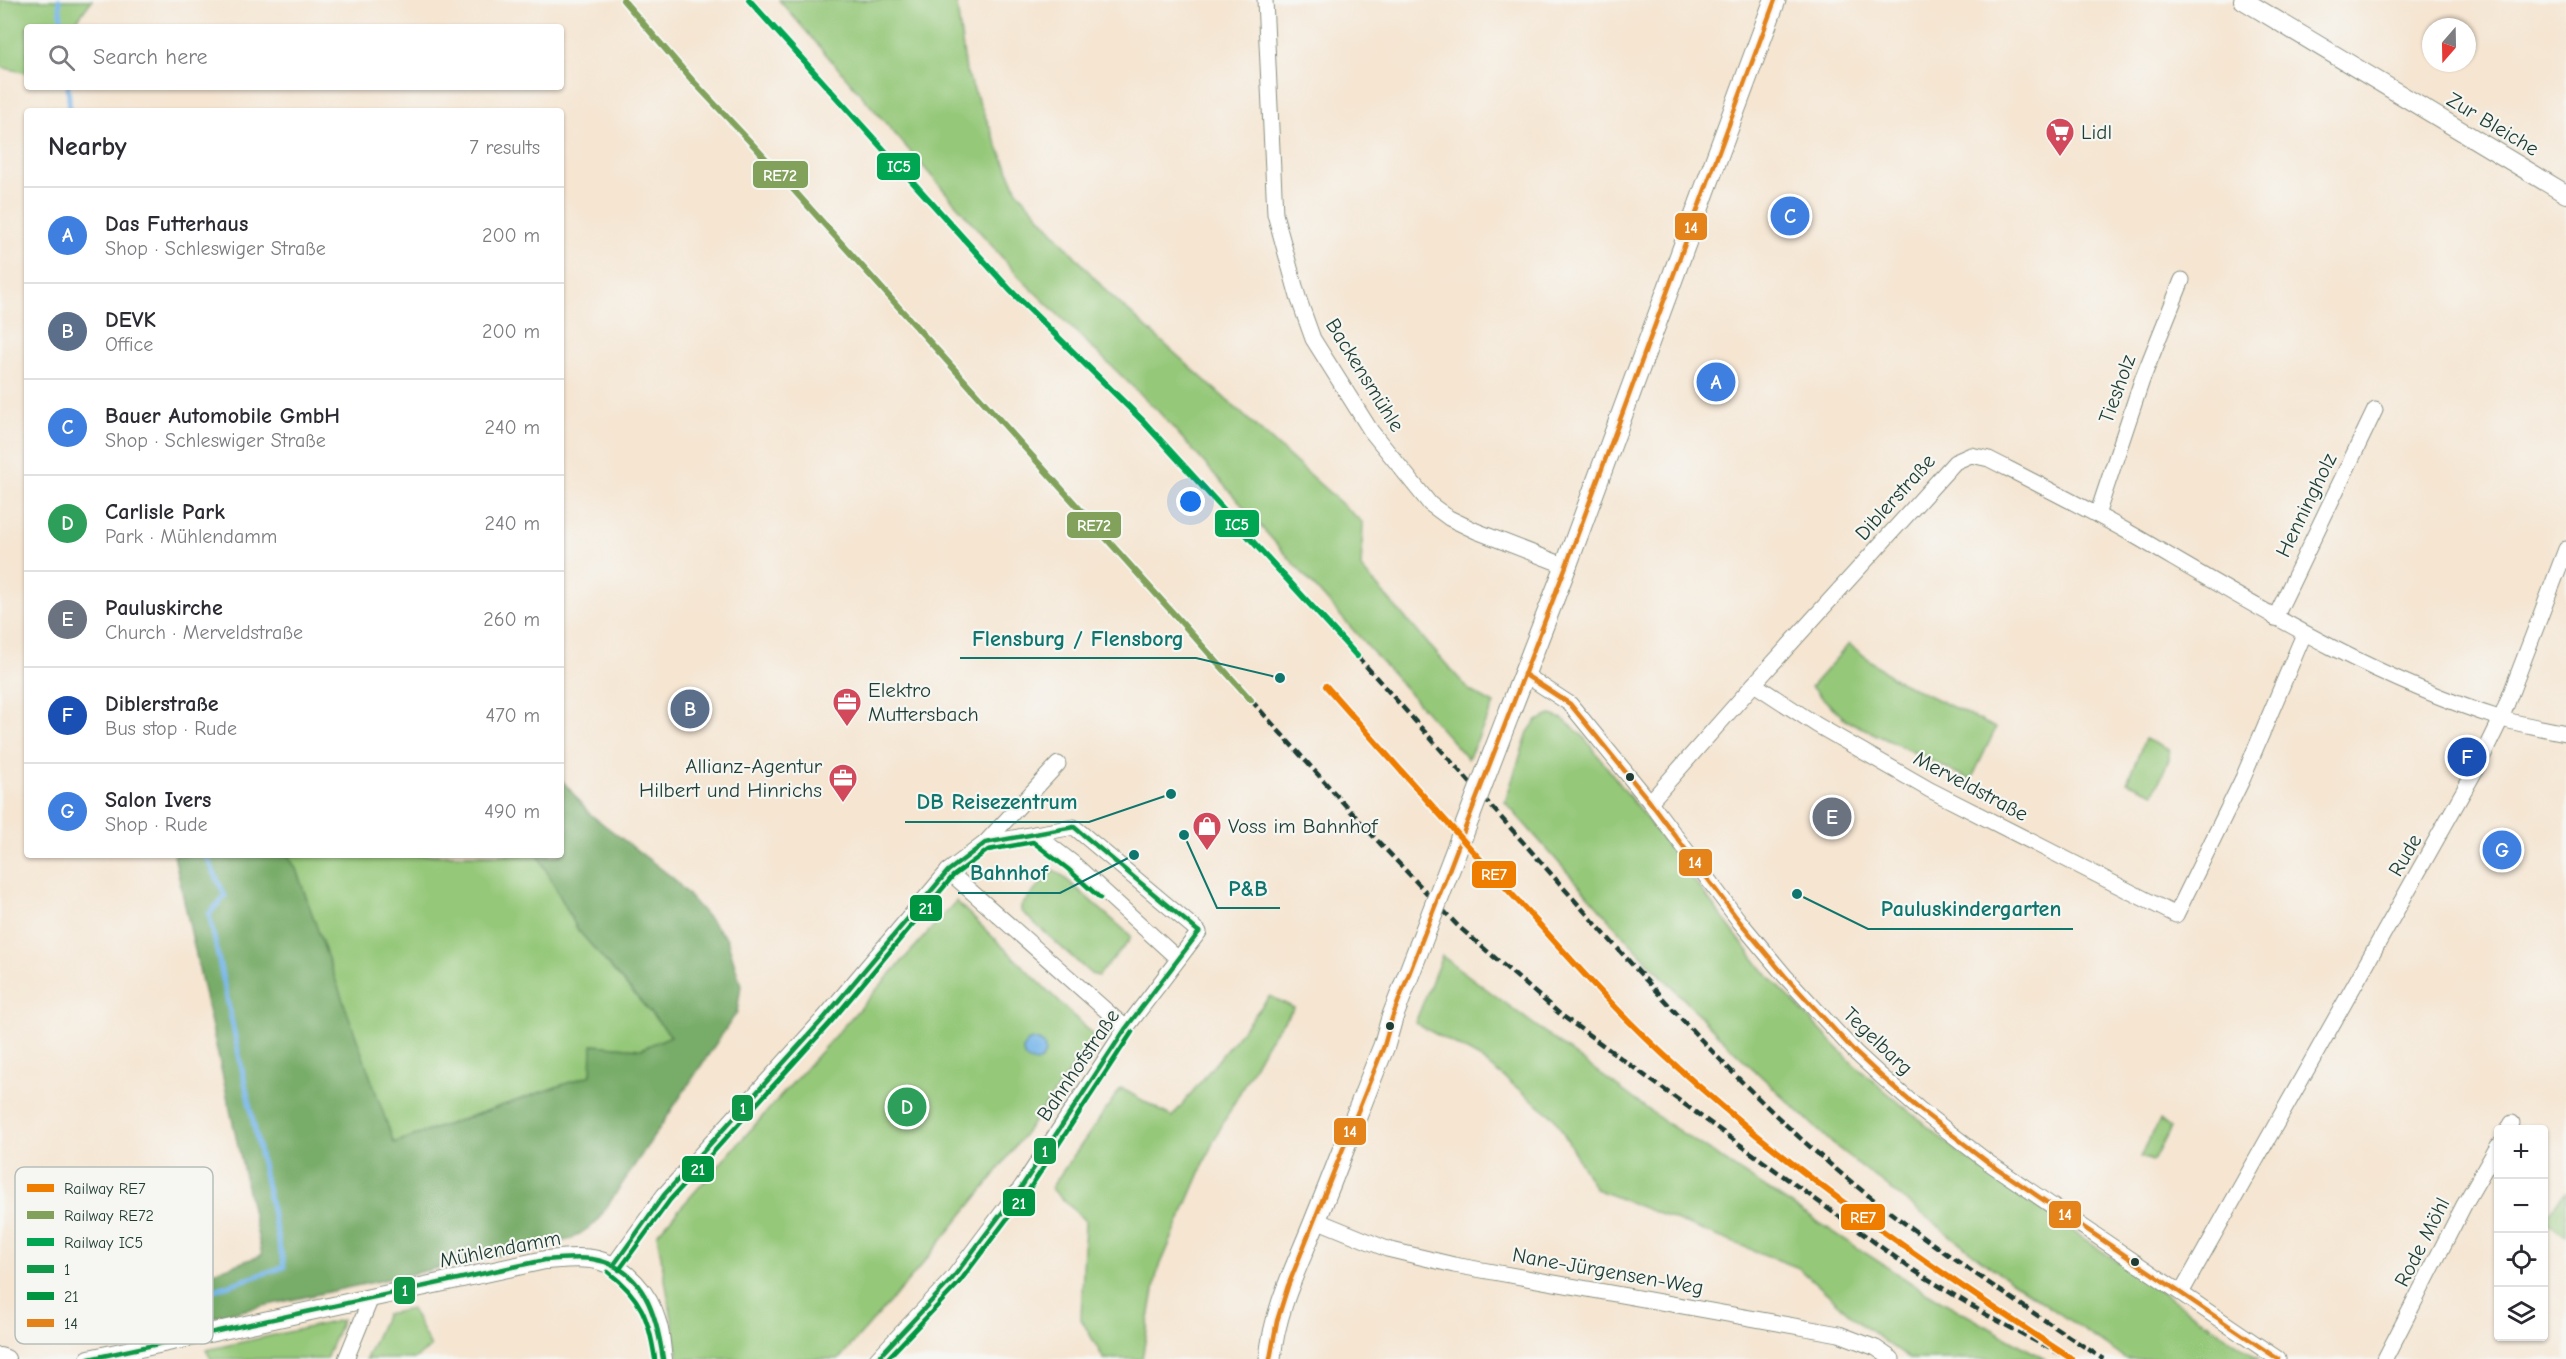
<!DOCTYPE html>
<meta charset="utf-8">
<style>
:root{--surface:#fff;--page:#f7f7f7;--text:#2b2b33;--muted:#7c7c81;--line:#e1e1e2;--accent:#d1495b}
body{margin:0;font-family:"Comic Neue",sans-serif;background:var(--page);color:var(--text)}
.controls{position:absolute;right:18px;bottom:18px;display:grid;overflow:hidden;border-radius:6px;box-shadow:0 2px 4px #0004}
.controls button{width:54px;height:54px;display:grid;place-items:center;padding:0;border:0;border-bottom:2px solid var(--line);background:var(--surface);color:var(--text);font:30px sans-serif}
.compass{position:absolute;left:2422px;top:18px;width:54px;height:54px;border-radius:50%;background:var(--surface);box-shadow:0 2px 4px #0004;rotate:200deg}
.you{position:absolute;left:1191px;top:502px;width:21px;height:21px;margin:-15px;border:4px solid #fff;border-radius:50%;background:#1a73e8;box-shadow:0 0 0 9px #1a73e833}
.badge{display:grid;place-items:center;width:39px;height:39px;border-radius:50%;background:var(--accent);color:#fff;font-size:20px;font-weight:700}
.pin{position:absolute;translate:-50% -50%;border:3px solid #fff;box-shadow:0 2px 6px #0006}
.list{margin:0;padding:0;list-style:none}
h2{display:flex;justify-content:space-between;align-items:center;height:78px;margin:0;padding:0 24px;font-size:26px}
h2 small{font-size:20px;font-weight:400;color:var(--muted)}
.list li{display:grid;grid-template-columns:39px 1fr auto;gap:18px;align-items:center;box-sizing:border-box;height:96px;padding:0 24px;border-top:2px solid var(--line)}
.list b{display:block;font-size:22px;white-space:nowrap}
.list p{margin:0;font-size:20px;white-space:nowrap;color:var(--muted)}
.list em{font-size:20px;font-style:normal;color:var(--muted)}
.icon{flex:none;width:33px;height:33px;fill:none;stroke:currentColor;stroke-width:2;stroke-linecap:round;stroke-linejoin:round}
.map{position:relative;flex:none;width:2566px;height:1359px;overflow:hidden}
.search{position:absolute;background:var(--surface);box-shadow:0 2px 4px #0004;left:24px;top:24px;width:540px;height:66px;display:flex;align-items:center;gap:15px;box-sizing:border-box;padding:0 21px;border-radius:6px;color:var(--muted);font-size:22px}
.panel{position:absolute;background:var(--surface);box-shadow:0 2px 4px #0004;left:24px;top:108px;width:540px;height:750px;border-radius:6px}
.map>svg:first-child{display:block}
.green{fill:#95c879;stroke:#5a8256;stroke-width:1.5}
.forest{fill:#78ac69;stroke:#4c744e;stroke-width:1.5}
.water{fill:#76b5ea;stroke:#4a798f;stroke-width:1.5}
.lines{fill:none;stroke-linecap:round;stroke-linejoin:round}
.stream{stroke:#76b5ea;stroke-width:5}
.minor-casing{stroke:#8a9182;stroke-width:17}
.tertiary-casing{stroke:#8a9182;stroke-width:20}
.secondary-casing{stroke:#8a9182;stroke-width:23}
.minor{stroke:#fff;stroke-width:15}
.tertiary{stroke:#fff;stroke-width:18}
.secondary{stroke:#fff;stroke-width:21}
.rail{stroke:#1f3d34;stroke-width:4.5;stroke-dasharray:9 4.5;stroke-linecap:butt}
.secondary-bridge-casing{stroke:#8a9182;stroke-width:23;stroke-linecap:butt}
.secondary-bridge{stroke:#fff;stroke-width:21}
.bus-1-casing{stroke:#f6f6f2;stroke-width:9}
.bus-2-casing{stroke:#f6f6f2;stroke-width:9}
.bus-3-casing{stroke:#f6f6f2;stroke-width:9}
.bus-1{stroke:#0e9847;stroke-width:4.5}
.bus-2{stroke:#009641;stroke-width:4.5}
.bus-3{stroke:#e4831a;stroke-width:4.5}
.rail-1-casing{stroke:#f6f6f2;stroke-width:10}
.rail-2-casing{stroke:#f6f6f2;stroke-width:10}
.rail-3-casing{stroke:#f6f6f2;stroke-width:10}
.rail-1{stroke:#ef7d00;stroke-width:6}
.rail-2{stroke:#82a25c;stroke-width:6}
.rail-3{stroke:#00a651;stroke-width:6}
.bus-dot{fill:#1f3d34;stroke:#f6f6f2;stroke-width:2}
.labels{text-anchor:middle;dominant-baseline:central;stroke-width:4.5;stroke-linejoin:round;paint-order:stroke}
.street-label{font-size:21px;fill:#1f3d34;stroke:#f6f6f2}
.poi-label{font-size:21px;fill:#1f3d34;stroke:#f6f6f2;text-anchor:start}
.key{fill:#f6f6f2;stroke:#b6beb9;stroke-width:1.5}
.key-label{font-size:16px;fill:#1f3d34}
.leader{fill:none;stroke:#0f766e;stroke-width:2}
.callout-dot{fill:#0f766e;stroke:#f6f6f2;stroke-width:2}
.callout-label{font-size:22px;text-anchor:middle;font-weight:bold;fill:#0f766e;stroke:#f6f6f2;stroke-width:4.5;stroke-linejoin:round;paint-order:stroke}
.line-badge{stroke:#f6f6f2;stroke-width:2}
.badge-label{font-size:16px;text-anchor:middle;font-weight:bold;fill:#fff}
</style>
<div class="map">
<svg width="2566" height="1359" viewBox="0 0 2566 1359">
<rect width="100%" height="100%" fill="#f6f6f2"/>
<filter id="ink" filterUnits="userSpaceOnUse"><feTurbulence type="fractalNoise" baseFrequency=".0167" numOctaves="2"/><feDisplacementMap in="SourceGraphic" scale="12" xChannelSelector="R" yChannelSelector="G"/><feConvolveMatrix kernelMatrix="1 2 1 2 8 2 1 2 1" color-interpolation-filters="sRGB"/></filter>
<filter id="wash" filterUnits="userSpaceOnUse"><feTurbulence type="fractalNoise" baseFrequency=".008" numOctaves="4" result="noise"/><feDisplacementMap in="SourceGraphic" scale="24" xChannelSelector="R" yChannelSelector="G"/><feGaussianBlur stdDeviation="1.35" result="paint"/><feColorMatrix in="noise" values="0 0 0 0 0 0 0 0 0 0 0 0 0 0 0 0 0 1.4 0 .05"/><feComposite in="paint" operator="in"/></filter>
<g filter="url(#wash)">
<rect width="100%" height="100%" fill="#f5e5d1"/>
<g class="green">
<path d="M0 0H92L72 27H27V73L0 67Z"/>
<path d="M779 0H956L966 71 1017 191 1107 292 1363 523 1361 568 1470 691 1494 704 1468 759 1158 411 1019 277Z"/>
<path d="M1849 644 1893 678 1996 728 1971 780 1846 720 1811 687Z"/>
<path d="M1551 715 1563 719 1583 736 1762 969 1852 1063 1959 1153 2259 1359H2126L1988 1265 1834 1145 1727 1044 1631 944 1505 802 1528 732 1536 721Z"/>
<path d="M2145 739 2169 750V759L2154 793 2127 782Z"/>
<path d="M288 855H538L578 930 671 1036 641 1049 593 1045 591 1075 393 1143 296 869Z"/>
<path d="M1053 870 1059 873 1131 936 1129 941 1098 976 1091 974 1021 911V906Z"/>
<path d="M956 901 1095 1037 993 1177 911 1278 839 1359H679L657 1234Z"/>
<path d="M1442 956 1665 1122 1922 1290 2045 1359H1909L1861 1324 1799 1268 1595 1189 1554 1117 1478 1057 1415 1023Z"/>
<path d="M1270 996 1294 1008 1268 1041 1214 1140 1157 1273 1142 1359H1104L1081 1319 1085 1221 1051 1188 1121 1088 1172 1117Z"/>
<path d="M2160 1120 2170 1128 2153 1161 2140 1157Z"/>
<path d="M2566 1191V1236L2544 1220Z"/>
<path d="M411 1309 431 1347 414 1359H366L386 1314Z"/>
<path d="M342 1320 326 1359H211L206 1350Z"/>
</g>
<path class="forest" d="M561 779 590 814 673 878 727 939 741 985 737 1012 596 1223 572 1239 93 1343 87 1318 262 1255 174 855H288L296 869 394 1143 591 1075 592 1045 641 1049 671 1036 578 930 538 855H561Z"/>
<circle class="water" cx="1034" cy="1051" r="11"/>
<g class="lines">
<g class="stream">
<path d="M59 0 62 27"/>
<path d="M68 87 70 111"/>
<path d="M150 1311 284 1267 209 914 225 896 206 855"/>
</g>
</g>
</g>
<g filter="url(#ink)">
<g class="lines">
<g class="minor-casing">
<g id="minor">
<path d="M1265 0 1275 214 1298 297 1313 339 1371 431 1430 504 1449 518 1476 531 1566 566"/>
<path d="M2097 515 2142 380 2182 280"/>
<path d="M2275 618 2375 410"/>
<path d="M1524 674 1570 704 1650 802 1740 922 1785 976 1856 1053 1881 1076 1919 1109 1989 1163 2278 1359"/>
<path d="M1754 684 1817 725 1930 790 2176 915 2243 778 2304 634"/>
<path d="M1650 802 1754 684 1955 462 1971 455 1989 459C2036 483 2084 507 2130 533 2249 602 2367 676 2499 718 2521 725 2544 728 2566 733"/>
<path d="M1035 834 1073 863 1178 959"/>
<path d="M948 871 1126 1028"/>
<path d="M2508 1130 2512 1123"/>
<path d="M1316 1220 1387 1249 1454 1265 1839 1334 1876 1348 1892 1359"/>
<path d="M613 1266 664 1195 824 1018 948 871 985 843 1058 764"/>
<path d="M2181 1293 2480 762 2501 719 2566 549"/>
<path d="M346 1359 371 1298"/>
<path d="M877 1359 952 1279 1022 1186 1126 1028 1199 932 1074 827 985 843"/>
<path d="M2385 1359 2464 1205 2498 1146"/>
</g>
</g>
<g class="tertiary-casing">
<g id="tertiary">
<path d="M2243 0 2566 194"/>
<path d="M0 1357 6 1359"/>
<path d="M89 1359 545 1260C562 1259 581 1256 597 1260 626 1267 649 1294 657 1322 661 1333 661 1347 663 1359"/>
</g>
</g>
<g class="secondary-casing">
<g id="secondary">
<path d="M1511 708 1566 566 1775 0"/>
<path d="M1270 1359C1275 1306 1298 1265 1317 1216 1340 1160 1361 1102 1384 1046L1392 1018"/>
</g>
</g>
<use href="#minor" class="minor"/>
<use href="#tertiary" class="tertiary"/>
<use href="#secondary" class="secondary"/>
<g class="rail">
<path d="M1357 656C1433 741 1509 826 1584 911 1653 988 1722 1066 1798 1136 1891 1221 1999 1290 2103 1359"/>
<path d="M1251 700 1374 837 1458 926 1560 1014 1910 1268 1985 1314 2069 1359"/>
</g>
<g class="secondary-bridge-casing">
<path id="secondary-bridge" d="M1392 1018 1511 708"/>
</g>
<use href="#secondary-bridge" class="secondary-bridge"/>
<g class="bus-1-casing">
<g id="bus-1">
<path d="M613 1266 664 1195 824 1018 948 871 985 843 1074 827 1199 932"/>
<path d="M89 1359 545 1260C561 1259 577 1257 592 1259 644 1267 657 1316 663 1359"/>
<path d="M877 1359 952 1279 1022 1186 1126 1028 1199 932"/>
</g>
</g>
<g class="bus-2-casing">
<g id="bus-2">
<path d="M619 1270 670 1200 830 1023 953 876 988 850 1033 842 1068 869 1100 898"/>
<path d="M608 1272C641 1297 649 1319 655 1359"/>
<path d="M887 1359 958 1284 1028 1191 1132 1032"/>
</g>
</g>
<g class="bus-3-casing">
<g id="bus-3">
<path d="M1524 674 1570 704 1650 802 1740 922 1785 976 1856 1053 1881 1076 1919 1109 1989 1163 2278 1359"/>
<path d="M1270 1359 1277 1321 1288 1286 1384 1046 1392 1018 1566 566 1775 0"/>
</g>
</g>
<use href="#bus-1" class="bus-1"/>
<use href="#bus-2" class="bus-2"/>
<use href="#bus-3" class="bus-3"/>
<g class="rail-1-casing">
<path id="rail-1" d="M1326 686C1393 762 1460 838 1529 913 1573 962 1617 1012 1665 1056 1790 1171 1930 1267 2072 1359"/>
</g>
<g class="rail-2-casing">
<path id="rail-2" d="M623 0 692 80 756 148 1251 700"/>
</g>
<g class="rail-3-casing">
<path id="rail-3" d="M749 0 1010 290 1143 421 1357 656"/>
</g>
<use href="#rail-1" class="rail-1"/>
<use href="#rail-2" class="rail-2"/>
<use href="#rail-3" class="rail-3"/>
</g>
</g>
<defs>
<g id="supermarket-pin" transform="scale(1.5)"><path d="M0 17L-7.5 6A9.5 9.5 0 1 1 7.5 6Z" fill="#d1495b" stroke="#f6f6f2"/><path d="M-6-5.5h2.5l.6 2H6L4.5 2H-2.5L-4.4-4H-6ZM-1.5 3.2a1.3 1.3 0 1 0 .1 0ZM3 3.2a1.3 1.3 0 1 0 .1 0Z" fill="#fff"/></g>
<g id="office-pin" transform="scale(1.5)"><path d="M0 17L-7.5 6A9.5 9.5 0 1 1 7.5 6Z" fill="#d1495b" stroke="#f6f6f2"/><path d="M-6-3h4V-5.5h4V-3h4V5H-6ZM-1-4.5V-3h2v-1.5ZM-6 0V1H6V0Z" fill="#fff"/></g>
<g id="shop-pin" transform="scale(1.5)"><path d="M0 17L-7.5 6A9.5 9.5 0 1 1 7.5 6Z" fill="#d1495b" stroke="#f6f6f2"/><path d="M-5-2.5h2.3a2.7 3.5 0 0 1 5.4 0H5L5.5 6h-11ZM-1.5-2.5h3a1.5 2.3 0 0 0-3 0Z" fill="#fff"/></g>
</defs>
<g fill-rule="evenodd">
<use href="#supermarket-pin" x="2060" y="132"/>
<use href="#office-pin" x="847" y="702"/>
<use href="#office-pin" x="843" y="778"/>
<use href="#shop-pin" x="1207" y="826"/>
</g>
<g class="bus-dot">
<circle cx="1630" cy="777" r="5"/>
<circle cx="1390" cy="1026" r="5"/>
<circle cx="2135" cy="1262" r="5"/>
</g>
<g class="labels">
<g class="street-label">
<text transform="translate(2493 124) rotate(31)">Zur Bleiche</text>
<text transform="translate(1365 375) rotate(58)">Backensmühle</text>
<text transform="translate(2117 389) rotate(-70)">Tiesholz</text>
<text transform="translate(1895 497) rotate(-48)">Diblerstraße</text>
<text transform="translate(2306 505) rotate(-64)">Henningholz</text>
<text transform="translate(1971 786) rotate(28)">Merveldstraße</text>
<text transform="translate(2405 855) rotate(-60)">Rude</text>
<text transform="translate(1878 1041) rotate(44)">Tegelbarg</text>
<text transform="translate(1078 1065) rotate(-56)">Bahnhofstraße</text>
<text transform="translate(2422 1242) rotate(-63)">Rode Möhl</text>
<text transform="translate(500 1249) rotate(-11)">Mühlendamm</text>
<text transform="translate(1608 1271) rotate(10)">Nane-Jürgensen-Weg</text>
</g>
<g class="poi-label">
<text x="2081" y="132">Lidl</text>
<text x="868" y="690">Elektro<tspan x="868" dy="24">Muttersbach</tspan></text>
<text x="822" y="766" text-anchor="end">Allianz-Agentur<tspan x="822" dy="24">Hilbert und Hinrichs</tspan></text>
<text x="1228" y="826">Voss im Bahnhof</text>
</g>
</g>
<rect x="15" y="1167" width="198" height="177" rx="9" class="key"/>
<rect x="27" y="1184" width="27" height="8" fill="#ef7d00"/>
<rect x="27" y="1211" width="27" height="8" fill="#82a25c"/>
<rect x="27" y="1238" width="27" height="8" fill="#00a651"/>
<rect x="27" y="1265" width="27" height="8" fill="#0e9847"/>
<rect x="27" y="1292" width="27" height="8" fill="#009641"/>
<rect x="27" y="1319" width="27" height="8" fill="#e4831a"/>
<g class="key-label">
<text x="64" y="1194">Railway RE7</text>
<text x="64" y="1221">Railway RE72</text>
<text x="64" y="1248">Railway IC5</text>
<text x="64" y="1275">1</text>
<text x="64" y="1302">21</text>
<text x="64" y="1329">14</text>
</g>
<path class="leader" d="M1280 678L1196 658H960M1171 794L1089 822H905M1134 855L1060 893H958M1184 835L1217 908H1280M1797 894L1868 929H2073"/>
<g class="callout-dot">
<circle cx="1280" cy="678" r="6"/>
<circle cx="1171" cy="794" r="6"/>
<circle cx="1134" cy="855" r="6"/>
<circle cx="1184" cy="835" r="6"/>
<circle cx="1797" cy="894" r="6"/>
</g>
<g class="callout-label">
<text x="1078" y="646">Flensburg / Flensborg</text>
<text x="997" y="809">DB Reisezentrum</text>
<text x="1009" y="880">Bahnhof</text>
<text x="1248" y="896">P&amp;B</text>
<text x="1971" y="916">Pauluskindergarten</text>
</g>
<g class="line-badge">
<rect x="876" y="152" width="45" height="29" rx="6" fill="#00a651"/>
<rect x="752" y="160" width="57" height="29" rx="6" fill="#82a25c"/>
<rect x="1674" y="212" width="34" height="29" rx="6" fill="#e4831a"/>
<rect x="1214" y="509" width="46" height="29" rx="6" fill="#00a651"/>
<rect x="1066" y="511" width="56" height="28" rx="6" fill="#82a25c"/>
<rect x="1678" y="848" width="35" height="29" rx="6" fill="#e4831a"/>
<rect x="1471" y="860" width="46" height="29" rx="6" fill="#ef7d00"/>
<rect x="909" y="894" width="34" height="28" rx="6" fill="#009641"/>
<rect x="731" y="1094" width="23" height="28" rx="6" fill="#0e9847"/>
<rect x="1333" y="1117" width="34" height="29" rx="6" fill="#e4831a"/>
<rect x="1033" y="1137" width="24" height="28" rx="6" fill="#0e9847"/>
<rect x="681" y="1155" width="34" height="28" rx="6" fill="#009641"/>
<rect x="1002" y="1188" width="34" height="29" rx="6" fill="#009641"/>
<rect x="2048" y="1200" width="34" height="29" rx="6" fill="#e4831a"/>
<rect x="1840" y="1203" width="46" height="28" rx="6" fill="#ef7d00"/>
<rect x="393" y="1276" width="23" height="29" rx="6" fill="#0e9847"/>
</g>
<g class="badge-label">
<text x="899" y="172">IC5</text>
<text x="780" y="181">RE72</text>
<text x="1691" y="233">14</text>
<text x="1237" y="530">IC5</text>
<text x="1094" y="531">RE72</text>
<text x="1695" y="868">14</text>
<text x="1494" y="880">RE7</text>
<text x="926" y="914">21</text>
<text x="743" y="1114">1</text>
<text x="1350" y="1137">14</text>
<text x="1045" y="1157">1</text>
<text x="698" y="1175">21</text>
<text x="1019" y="1209">21</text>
<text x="2065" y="1220">14</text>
<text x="1863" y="1223">RE7</text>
<text x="405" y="1296">1</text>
</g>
</svg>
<div class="controls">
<button>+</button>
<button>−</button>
<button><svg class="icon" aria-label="locate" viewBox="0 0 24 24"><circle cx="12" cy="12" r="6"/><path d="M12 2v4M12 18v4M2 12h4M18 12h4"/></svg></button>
<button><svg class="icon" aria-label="layers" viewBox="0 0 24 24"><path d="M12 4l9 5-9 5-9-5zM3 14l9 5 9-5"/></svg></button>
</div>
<svg class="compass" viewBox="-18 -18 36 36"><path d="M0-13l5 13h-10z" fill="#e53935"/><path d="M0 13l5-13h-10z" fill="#7c7c81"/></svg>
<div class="you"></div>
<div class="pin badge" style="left:1716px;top:382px;background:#3f7fe0">A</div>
<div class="pin badge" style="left:690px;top:709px;background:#5c6f8a">B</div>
<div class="pin badge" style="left:1790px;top:216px;background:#3f7fe0">C</div>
<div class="pin badge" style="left:907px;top:1107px;background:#2e9e5b">D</div>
<div class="pin badge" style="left:1832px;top:817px;background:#6b7280">E</div>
<div class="pin badge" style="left:2467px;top:757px;background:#1a4fb4">F</div>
<div class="pin badge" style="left:2502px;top:850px;background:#3f7fe0">G</div>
<div class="search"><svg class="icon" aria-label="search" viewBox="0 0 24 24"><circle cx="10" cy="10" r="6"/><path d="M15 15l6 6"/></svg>Search here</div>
<section class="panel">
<h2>Nearby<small>7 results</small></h2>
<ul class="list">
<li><span class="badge" style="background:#3f7fe0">A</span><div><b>Das Futterhaus</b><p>Shop · Schleswiger Straße</p></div><em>200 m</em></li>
<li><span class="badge" style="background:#5c6f8a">B</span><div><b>DEVK</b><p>Office</p></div><em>200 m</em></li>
<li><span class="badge" style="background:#3f7fe0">C</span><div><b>Bauer Automobile GmbH</b><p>Shop · Schleswiger Straße</p></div><em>240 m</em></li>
<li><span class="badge" style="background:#2e9e5b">D</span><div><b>Carlisle Park</b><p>Park · Mühlendamm</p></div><em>240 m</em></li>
<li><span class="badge" style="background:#6b7280">E</span><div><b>Pauluskirche</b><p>Church · Merveldstraße</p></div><em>260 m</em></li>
<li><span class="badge" style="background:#1a4fb4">F</span><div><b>Diblerstraße</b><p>Bus stop · Rude</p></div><em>470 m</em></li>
<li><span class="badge" style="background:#3f7fe0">G</span><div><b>Salon Ivers</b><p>Shop · Rude</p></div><em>490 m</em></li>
</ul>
</section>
</div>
